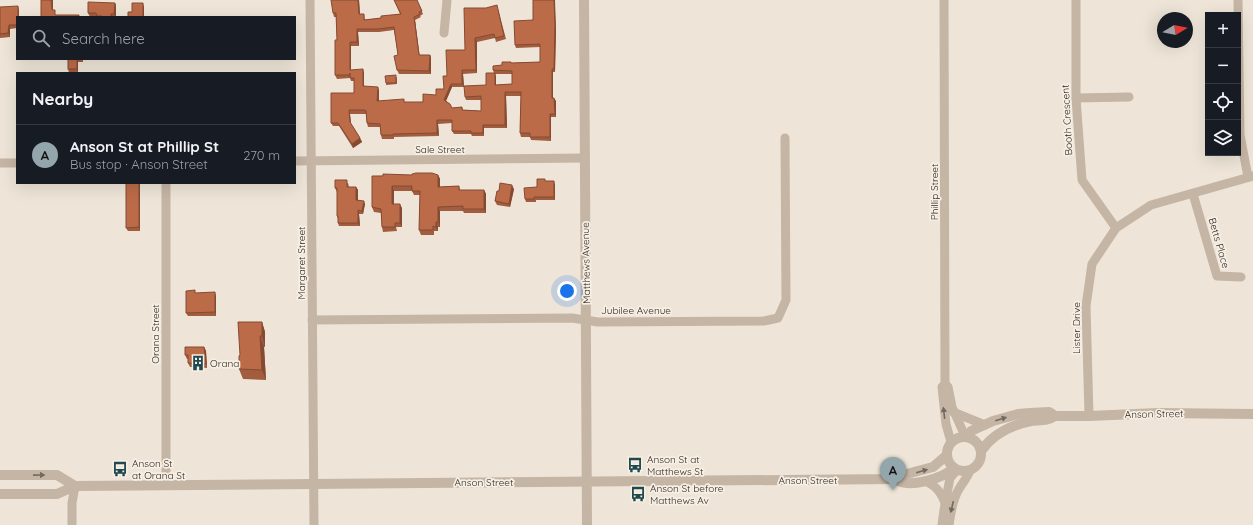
<!DOCTYPE html>
<meta charset="utf-8">
<style>
:root{--surface:#171b24;--page:#242831;--text:#f1f3f6;--muted:#9ea1a6;--line:#363941;--accent:#92a6ab}
body{margin:0;font-family:Quicksand,sans-serif;background:var(--page);color:var(--text)}
.controls{position:absolute;right:12px;top:12px;display:grid;overflow:hidden;border-radius:0px;box-shadow:0 4px 16px #0002}
.controls button{width:36px;height:36px;display:grid;place-items:center;padding:0;border:0;border-bottom:1px solid var(--line);background:var(--surface);color:var(--text);font:20px sans-serif}
.compass{position:absolute;left:1157px;top:12px;width:36px;height:36px;border-radius:50%;background:var(--surface);box-shadow:0 4px 16px #0002;rotate:80deg}
.you{position:absolute;left:567px;top:291px;width:14px;height:14px;margin:-10px;border:3px solid #fff;border-radius:50%;background:#1a73e8;box-shadow:0 0 0 6px #1a73e833}
.badge{display:grid;place-items:center;width:26px;height:26px;border-radius:50%;background:var(--accent);color:#111;font-size:13px;font-weight:700}
.pin{position:absolute;translate:-50% -33px;filter:drop-shadow(0 1px 2px #0008)}
.pin::after{content:'';position:absolute;top:21px;width:14px;height:12px;background:inherit;clip-path:polygon(0 0,100% 0,50% 100%)}
.list{margin:0;padding:0;list-style:none}
h2{display:flex;justify-content:space-between;align-items:center;height:52px;margin:0;padding:0 16px;font-size:17px}
h2 small{font-size:13px;font-weight:400;color:var(--muted)}
.list li{display:grid;grid-template-columns:26px 1fr auto;gap:12px;align-items:center;box-sizing:border-box;height:60px;padding:0 16px;border-top:1px solid var(--line)}
.list b{display:block;font-size:15px;white-space:nowrap}
.list p{margin:0;font-size:13px;white-space:nowrap;color:var(--muted)}
.list em{font-size:13px;font-style:normal;color:var(--muted)}
.icon{flex:none;width:22px;height:22px;fill:none;stroke:currentColor;stroke-width:2;stroke-linecap:round;stroke-linejoin:round}
.map{position:relative;flex:none;width:1253px;height:525px;overflow:hidden}
.search{position:absolute;background:var(--surface);box-shadow:0 4px 16px #0002;left:16px;top:16px;width:280px;height:44px;display:flex;align-items:center;gap:10px;box-sizing:border-box;padding:0 14px;border-radius:0px;color:var(--muted);font-size:15px}
.panel{position:absolute;background:var(--surface);box-shadow:0 4px 16px #0002;left:16px;top:72px;width:280px;height:112px;border-radius:0px}
.map>svg:first-child{display:block}
.lines{fill:none;stroke-linecap:round;stroke-linejoin:round}
.minor{stroke:#c5b5a5;stroke-width:9}
.tertiary{stroke:#c5b5a5;stroke-width:10}
.wall{fill:#a25c3e;fill-rule:evenodd}
.shaded-wall{fill:#844b32}
.building{fill:#bc6b48;stroke:#844b32}
.oneway{fill:#74695f}
.labels{text-anchor:middle;dominant-baseline:central;stroke-width:3.5;stroke-linejoin:round;paint-order:stroke}
.street-label{font-size:10px;fill:#312a26;stroke:#f7efe3}
.poi-label{font-size:10px;fill:#312a26;stroke:#f7efe3;text-anchor:start}
</style>
<div class="map">
<svg width="1253" height="525" viewBox="0 0 1253 525">
<rect width="100%" height="100%" fill="#eee5d8"/>
<g class="lines">
<g class="minor">
<path d="M310 0 314 525"/>
<path d="M944 0 945 384 942 387 946 424 951 442"/>
<path d="M1076 0V98L1082 180 1116 228"/>
<path d="M1238 0 1240 135 1248 177"/>
<path d="M444 33 447 0"/>
<path d="M1076 98 1129 97"/>
<path d="M295 161 585 158"/>
<path d="M0 163H17"/>
<path d="M166 183V485"/>
<path d="M1193 194 1217 276 1241 277"/>
<path d="M312 320 572 318 598 322 764 321 778 318 786 300 785 138"/>
<path d="M945 384 948 387 952 407 965 436"/>
<path d="M953 412 985 425"/>
<path d="M1089 416 1086 306 1092 264 1116 228 1151 205 1253 176"/>
<path d="M925 481C936 486 941 492 945 503"/>
<path d="M72 525V503L75 486"/>
<path d="M942 525 944 510 950 478 957 470"/>
<path d="M949 525C951 513 952 500 959 489 963 482 968 477 970 470"/>
</g>
<g class="tertiary">
<path d="M584 0 587 525"/>
<circle cx="964" cy="454" r="17"/>
<path d="M968 437 971 431 993 421 1018 414 1030 413 1049 412 1055 416H1089L1159 413 1253 414"/>
<path d="M981 451C993 434 1011 425 1031 421 1040 420 1048 421 1055 416"/>
<path d="M0 475H57L75 486"/>
<path d="M894 479C908 489 942 479 954 468"/>
<path d="M0 494H57L75 486 894 479 899 476 933 467 947 455"/>
</g>
</g>
<g class="wall">
<path d="M359 0 360 14H364L365 20 381 18 400 14 394 0H418H417L423 14 420 16 421 17 415 20 419 55H430L431 58V74H399L397 70 398 55 394 30 379 32H358L359 46H351V70L364 73V86L379 90V101L405 102H423L436 95 444 89 447 76 465 50 498 9 506 39 496 42 495 38 477 42V73L463 74 464 87H452L446 101 452 108 462 107 463 110 481 111V100H466L465 97 486 85 494 73 493 70 511 63 540 62V47L516 48 515 45 556 28 555 72H553V98L556 101V117H551V141L531 140 530 137H521L520 133 521 96H506L507 128H484V136H472L471 134H454L452 131V123L438 124 439 136 394 137V139H382L381 135 380 127H368L367 123 366 114H350L351 124 360 138 362 142 353 148 339 126H333L331 123 354 93V81H351L350 78 337 79 335 75 337 40 336 17H334L333 13ZM495 74H512V84L496 85V77Z"/>
<path d="M115 3 116 6V17H90L88 13Z"/>
<path d="M0 7 19 10 17 17V28L10 29V37L0 38Z"/>
<path d="M68 59H83V62H78V73H69L68 69Z"/>
<path d="M397 77V84L386 85V83Z"/>
<path d="M438 175 440 179V187L459 186 460 190H484L486 194V213H464L463 211H440V227H438V231H434V235H421L419 230 420 195H414L412 191H394V204L402 208V227H396L397 231 383 232 382 227 381 213 374 212 372 207V176Z"/>
<path d="M546 181 555 185V200H536V202H526L525 199 537 187Z"/>
<path d="M126 183H139L140 185V231H128L126 228Z"/>
<path d="M348 183 349 187H356L358 190V200L365 204 363 214H359L360 226H339L338 223V219L337 216V192L335 188Z"/>
<path d="M514 189 510 207 497 205 495 201 499 191Z"/>
<path d="M195 293 216 296V316H188L186 313Z"/>
<path d="M262 322 265 332V347H264L266 380 243 379 239 369 240 355Z"/>
<path d="M204 347 206 351 207 368 190 367 188 363V359H187L185 355Z"/>
</g>
<g class="shaded-wall">
<path d="M51 0H53V14L52 10Z"/>
<path d="M358 0H359L360 17 359 14Z"/>
<path d="M554 0H555L556 28 555 72 554 69Z"/>
<path d="M115 3 116 6V17L114 14Z"/>
<path d="M143 3 144 7V17H143Z"/>
<path d="M18 6 19 10V17H18Z"/>
<path d="M414 17 415 20 420 58 419 55Z"/>
<path d="M9 25 10 29V37L8 33Z"/>
<path d="M357 29 358 32 359 46 357 42Z"/>
<path d="M475 38 477 42V73L476 70Z"/>
<path d="M350 42 351 46V73L350 70Z"/>
<path d="M430 55 431 58V74L429 71Z"/>
<path d="M77 59 78 62V73L77 69Z"/>
<path d="M363 69 364 73V90L363 86Z"/>
<path d="M552 69 553 72V101L552 98Z"/>
<path d="M462 70 463 74 464 87 462 84Z"/>
<path d="M495 73 496 77V88L495 85Z"/>
<path d="M451 84 452 87 445 103 444 100Z"/>
<path d="M378 87 379 90V104L377 101Z"/>
<path d="M505 92 506 96 507 128 505 125Z"/>
<path d="M554 98 556 101V117L555 114Z"/>
<path d="M349 110 350 114 351 125 350 122Z"/>
<path d="M550 114 551 117V141L550 137Z"/>
<path d="M437 120 438 124 439 136 437 133Z"/>
<path d="M483 125 484 128V136L483 133Z"/>
<path d="M360 138 362 142 353 148 352 144Z"/>
<path d="M438 175 440 179V191L438 187Z"/>
<path d="M554 181 555 185V200L554 197Z"/>
<path d="M139 183 140 185V231L139 227Z"/>
<path d="M512 185 514 189 510 207 509 204Z"/>
<path d="M392 186 394 191V208L392 204Z"/>
<path d="M356 187 358 190V203L356 200Z"/>
<path d="M484 190 486 194V213L484 209Z"/>
<path d="M364 201 365 204 363 214 362 211Z"/>
<path d="M400 204 402 208V227L400 223Z"/>
<path d="M438 207 440 211V227L438 222Z"/>
<path d="M358 210 359 214 360 226 358 223Z"/>
<path d="M436 222 438 227V231L436 227Z"/>
<path d="M215 292 216 296V316L215 312Z"/>
<path d="M262 322 265 332V347L262 336Z"/>
<path d="M260 336 264 347 266 380 262 370Z"/>
<path d="M204 347 206 351 207 368 206 364Z"/>
</g>
<g class="building">
<path d="M41 0H51L52 10H55V15H79V17H41Z"/>
<path d="M331 0H358L359 14H364V20L381 18V16L401 14 394 0H417L422 11 419 12 420 14 414 17 419 55H430L429 71 397 70 394 56 398 55 394 27 378 29H357V42H350V70L363 69V86L378 87 377 101 404 99V102H423V94L436 95V89H444L443 76H447L446 50H465L464 8H486L497 5 504 36 495 38 494 34 475 38 476 70H462V84H451L444 100 450 104 452 108 462 107V110L481 111V96L465 97 464 86 486 85V73H495V85L512 84V71L493 70V66L502 65V62H511V63L540 62V44L515 45 514 21 533 20V0H554L555 25 554 69H552V98H554L555 114H550V137H530V133H520L521 92H505V125H483V133H471V131H452V120H437V133L393 134V135H381L380 124 367 123 366 111 365 110H349L350 122 360 138 352 144 338 123H331V93H354V78H350V73V75H335V40H337L336 13H333Z"/>
<path d="M88 2 115 3 114 14H111V17H102V16H97L96 13H88Z"/>
<path d="M132 3H143V17H128V12H132Z"/>
<path d="M18 6V17H17V25H9L8 33 0 34V7Z"/>
<rect x="68" y="59" width="9" height="10"/>
<path d="M396 75V83H386L385 76Z"/>
<path d="M416 173H432L438 175V187L459 186V190H484V209H463V206L438 207V222H436V227L433 226V230H419L420 191H412V186H392V204H400V223H395V227H382L381 209 372 207V176H383V174L412 175V174Z"/>
<path d="M537 179H545V181H554V197H534V199H525L524 188 537 187Z"/>
<path d="M335 180H347V187H356V200L364 201 362 211 358 210V223H338V216H337V188H335Z"/>
<path d="M126 183H139V227L126 228Z"/>
<path d="M500 183 512 185 509 204 495 201 497 191H499Z"/>
<path d="M195 290V293L215 292V312L186 313V291Z"/>
<path d="M238 322H262V336H260L262 370 239 369V356L240 355Z"/>
<path d="M185 347H204L206 364 188 363V355H185Z"/>
</g>
<defs><path id="oneway-solid" d="M-6-.8H1V-3.2L6.5 0L1 3.2V.8H-6Z"/></defs>
<g class="oneway">
<use href="#oneway-solid" transform="translate(944 413) rotate(-97)"/>
<use href="#oneway-solid" transform="translate(1001 419) rotate(-17)"/>
<use href="#oneway-solid" transform="translate(922 471) rotate(-16)"/>
<use href="#oneway-solid" transform="translate(39 475) rotate(-1)"/>
<use href="#oneway-solid" transform="translate(952 507) rotate(103)"/>
</g>
<defs>
<g id="building-bare" transform="scale(1.2)"><path d="M-4-6H4V6H1V3H-1V6H-4ZM-2.5-4.3h1.7v1.8h-1.7ZM.8-4.3h1.7v1.8H.8ZM-2.5-1h1.7V.8h-1.7ZM.8-1h1.7V.8H.8Z" fill="#1f494f" stroke="#f7efe3" stroke-width="2.5" paint-order="stroke"/></g>
<g id="bus-bare" transform="scale(1.2)"><path d="M-5-6H5V4H4V6H2V4H-2V6H-4V4H-5ZM-3.5-4V0h7V-4ZM-3.5 1.2v1.5H-2V1.2ZM2 1.2v1.5H3.5V1.2Z" fill="#1f494f" stroke="#f7efe3" stroke-width="2.5" paint-order="stroke"/></g>
</defs>
<g fill-rule="evenodd">
<use href="#building-bare" x="198" y="363"/>
<use href="#bus-bare" x="635" y="465"/>
<use href="#bus-bare" x="120" y="469"/>
<use href="#bus-bare" x="638" y="494"/>
</g>
<g class="labels">
<g class="street-label">
<text transform="translate(1067 120) rotate(-93)">Booth Crescent</text>
<text x="440" y="149">Sale Street</text>
<text transform="translate(934 192) rotate(-90)">Phillip Street</text>
<text transform="translate(1219 243) rotate(74)">Betts Place</text>
<text transform="translate(301 263) rotate(-90)">Margaret Street</text>
<text transform="translate(586 263) rotate(-91)">Matthews Avenue</text>
<text x="636" y="310">Jubilee Avenue</text>
<text transform="translate(1076 328) rotate(-90)">Lister Drive</text>
<text transform="translate(155 334) rotate(-90)">Orana Street</text>
<text transform="translate(1154 414) rotate(-1)">Anson Street</text>
<text x="808" y="480">Anson Street</text>
<text x="484" y="482">Anson Street</text>
</g>
<g class="poi-label">
<text x="210" y="363">Orana</text>
<text x="647" y="459">Anson St at<tspan x="647" dy="12">Matthews St</tspan></text>
<text x="132" y="463">Anson St<tspan x="132" dy="12">at Orana St</tspan></text>
<text x="650" y="488">Anson St before<tspan x="650" dy="12">Matthews Av</tspan></text>
</g>
</g>
</svg>
<div class="controls">
<button>+</button>
<button>−</button>
<button><svg class="icon" aria-label="locate" viewBox="0 0 24 24"><circle cx="12" cy="12" r="6"/><path d="M12 2v4M12 18v4M2 12h4M18 12h4"/></svg></button>
<button><svg class="icon" aria-label="layers" viewBox="0 0 24 24"><path d="M12 4l9 5-9 5-9-5zM3 14l9 5 9-5"/></svg></button>
</div>
<svg class="compass" viewBox="-18 -18 36 36"><path d="M0-13l5 13h-10z" fill="#e53935"/><path d="M0 13l5-13h-10z" fill="#9ea1a6"/></svg>
<div class="you"></div>
<div class="pin badge" style="left:893px;top:490px">A</div>
<div class="search"><svg class="icon" aria-label="search" viewBox="0 0 24 24"><circle cx="10" cy="10" r="6"/><path d="M15 15l6 6"/></svg>Search here</div>
<section class="panel">
<h2>Nearby<small></small></h2>
<ul class="list">
<li><span class="badge">A</span><div><b>Anson St at Phillip St</b><p>Bus stop · Anson Street</p></div><em>270 m</em></li>
</ul>
</section>
</div>
